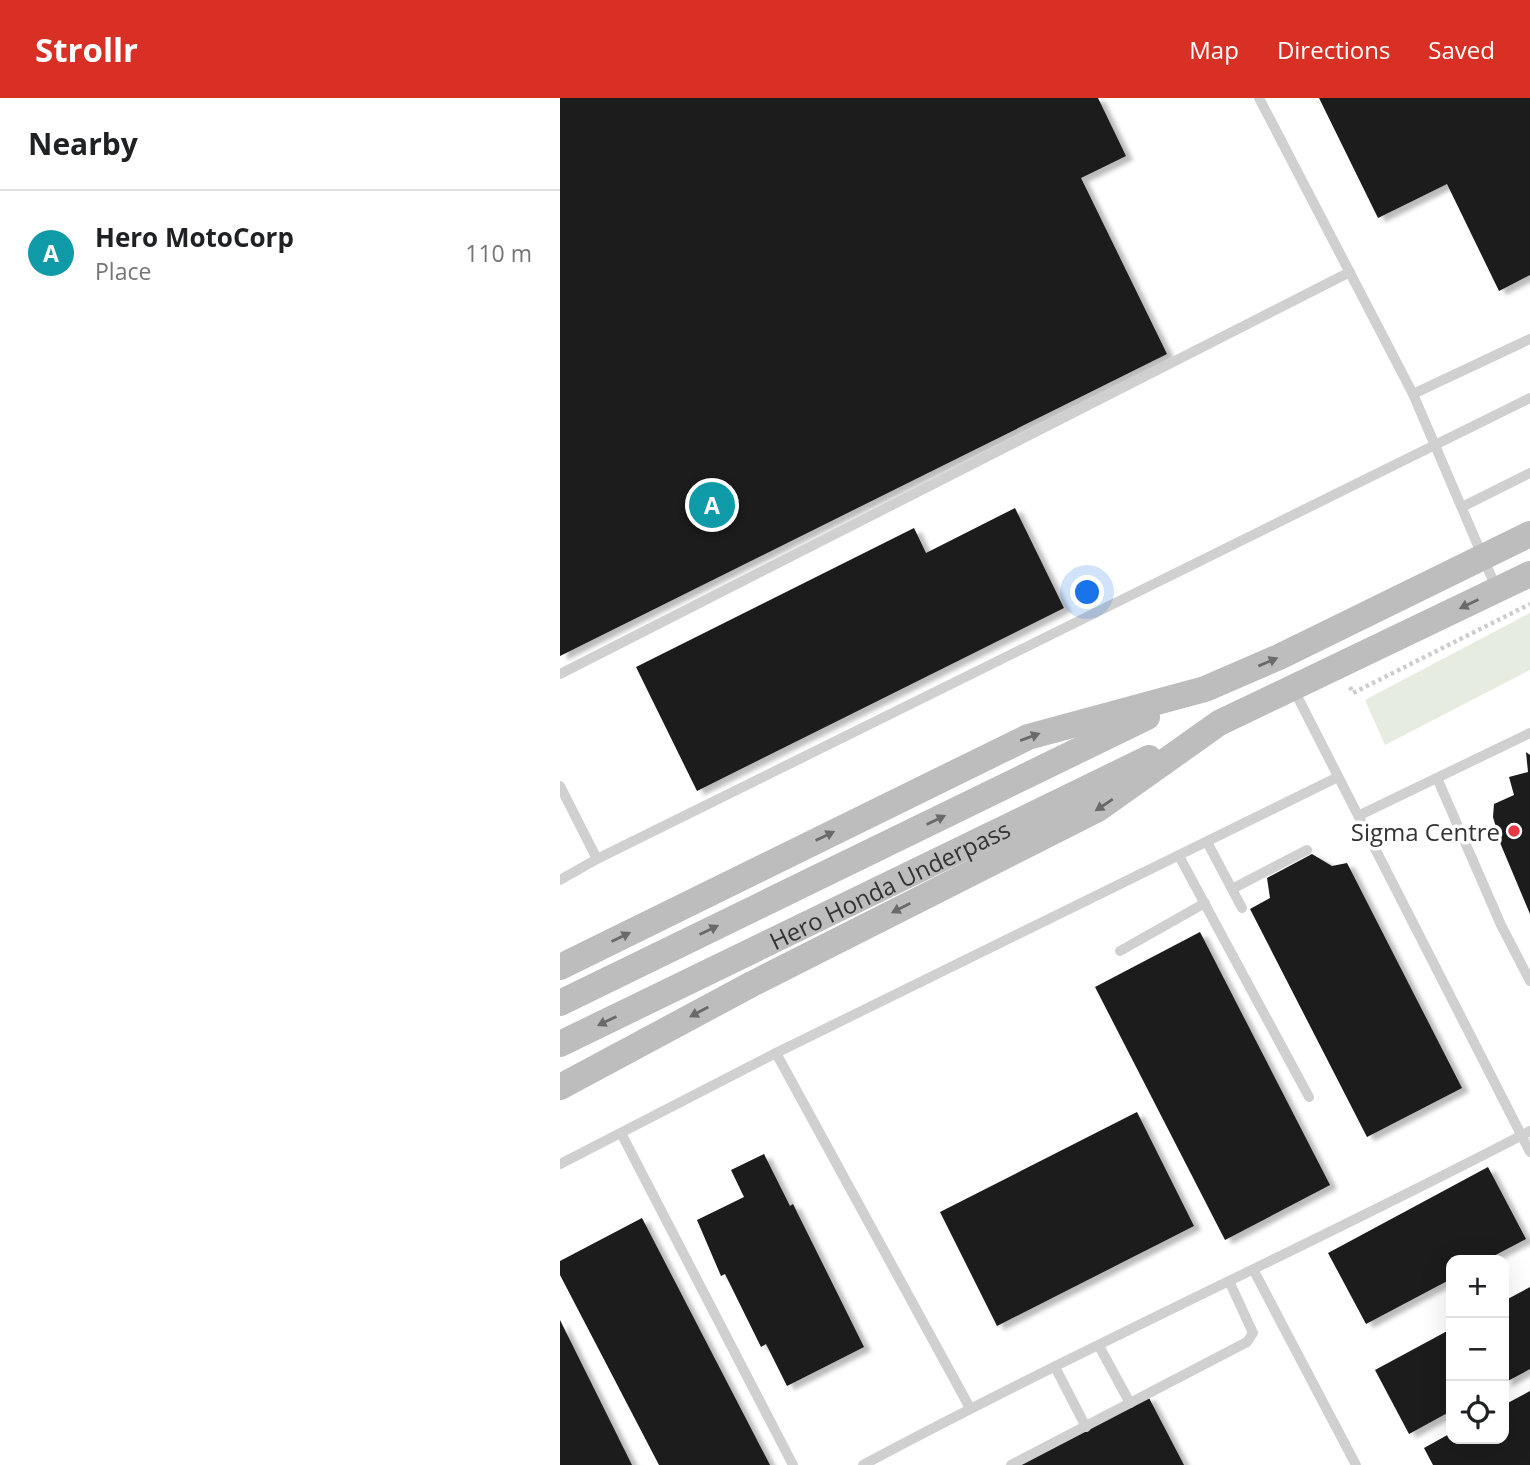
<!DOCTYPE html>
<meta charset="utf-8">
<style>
:root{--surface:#fff;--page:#f6f6f6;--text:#202124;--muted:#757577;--line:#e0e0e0;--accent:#d93025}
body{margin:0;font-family:"Open Sans",sans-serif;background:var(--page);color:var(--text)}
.controls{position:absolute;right:21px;bottom:21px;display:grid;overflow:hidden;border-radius:14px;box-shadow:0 7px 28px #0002}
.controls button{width:63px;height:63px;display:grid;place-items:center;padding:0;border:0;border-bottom:2px solid var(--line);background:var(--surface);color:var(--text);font:35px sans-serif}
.you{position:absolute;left:528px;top:495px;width:24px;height:24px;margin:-18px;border:5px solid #fff;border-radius:50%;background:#1a73e8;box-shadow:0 0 0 10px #1a73e833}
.badge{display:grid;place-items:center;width:46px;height:46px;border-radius:50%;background:var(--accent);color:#fff;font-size:23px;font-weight:700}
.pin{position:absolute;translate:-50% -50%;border:4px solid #fff;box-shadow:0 2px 7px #0006}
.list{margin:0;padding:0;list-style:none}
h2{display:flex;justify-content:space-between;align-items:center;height:91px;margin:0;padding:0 28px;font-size:30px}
h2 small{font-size:23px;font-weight:400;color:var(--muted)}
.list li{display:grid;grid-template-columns:46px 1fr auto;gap:21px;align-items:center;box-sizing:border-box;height:126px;padding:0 28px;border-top:2px solid var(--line)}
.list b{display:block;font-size:26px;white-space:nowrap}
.list p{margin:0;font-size:23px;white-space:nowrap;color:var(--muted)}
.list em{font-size:23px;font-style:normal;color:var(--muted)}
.icon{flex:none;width:38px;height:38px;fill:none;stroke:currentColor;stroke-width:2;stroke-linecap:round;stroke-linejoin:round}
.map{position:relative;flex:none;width:970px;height:1367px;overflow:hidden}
header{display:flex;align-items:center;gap:42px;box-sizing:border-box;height:98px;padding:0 35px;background:var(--accent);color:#fff}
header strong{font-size:33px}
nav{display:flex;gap:38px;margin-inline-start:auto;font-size:24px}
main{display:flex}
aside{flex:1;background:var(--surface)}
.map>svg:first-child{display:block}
.green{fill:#e6ecdf}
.building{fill:#1a1a1a;filter:url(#shadow)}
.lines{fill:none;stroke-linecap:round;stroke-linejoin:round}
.path{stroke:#cdcdcd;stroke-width:4.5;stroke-dasharray:3.5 3.5;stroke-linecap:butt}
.service{stroke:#d0d0d0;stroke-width:10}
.secondary{stroke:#bdbdbd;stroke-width:26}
.oneway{fill:#6a6a6a}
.poi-dot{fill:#e63946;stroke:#fff;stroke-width:2.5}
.labels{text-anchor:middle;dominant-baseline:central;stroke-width:7;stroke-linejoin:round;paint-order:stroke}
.poi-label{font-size:24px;fill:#333;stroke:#fff;text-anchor:end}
.street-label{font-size:24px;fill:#333;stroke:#fff}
</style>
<header>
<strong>Strollr</strong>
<nav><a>Map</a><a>Directions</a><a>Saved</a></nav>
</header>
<main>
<aside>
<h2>Nearby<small></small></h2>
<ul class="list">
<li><span class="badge" style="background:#0f9aa8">A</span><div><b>Hero MotoCorp</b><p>Place</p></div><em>110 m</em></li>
</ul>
</aside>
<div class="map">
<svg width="970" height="1367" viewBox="0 0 970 1367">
<defs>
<filter id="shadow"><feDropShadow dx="7" dy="4" stdDeviation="2" flood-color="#0004"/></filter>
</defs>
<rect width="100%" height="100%" fill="#fff"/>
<path class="green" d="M970 515V572L825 647 805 602Z"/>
<g class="building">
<path d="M0 0H538L566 58 521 80 607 256 0 558Z"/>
<path d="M759 0H970V177L939 193 887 86 818 120Z"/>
<path d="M455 410 504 510 137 693 76 569 354 430 366 455Z"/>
<path d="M966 654 970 657V816L941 747 933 719 934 706 954 697 949 679 968 674Z"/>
<path d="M752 756 772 768 787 765 902 990 807 1039 690 811 710 800 707 780Z"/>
<path d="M640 834 770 1087 665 1142 535 889Z"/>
<path d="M577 1014 634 1128 437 1228 380 1114Z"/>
<path d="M204 1056 230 1108 233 1106 304 1249 227 1288 206 1246 201 1249 165 1176 161 1178 137 1122 184 1099 171 1072Z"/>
<path d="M928 1069 966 1141 926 1162H891V1181L806 1226 768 1155Z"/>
<path d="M82 1120 210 1367H99L0 1177V1163Z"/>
<path d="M970 1189V1271L944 1285V1203Z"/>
<path d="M0 1222 72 1367H0Z"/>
<path d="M891 1231V1313L849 1336 815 1272Z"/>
<path d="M970 1293V1367H873L864 1350 891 1335V1341H944V1307Z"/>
<path d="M588 1298 624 1367H460Z"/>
</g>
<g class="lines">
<path class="path" d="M790 589 793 595 970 506"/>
<g class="service">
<path d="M699 0 853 296 937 492"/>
<path d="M853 296 970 241"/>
<path d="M902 409 970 375"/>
<path d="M0 576 790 174"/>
<path d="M734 592 970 1054"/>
<path d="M877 680 941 827 970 883"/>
<path d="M0 688 37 761 970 300"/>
<path d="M800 717 970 635"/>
<path d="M647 744 682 810"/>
<path d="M619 758 749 999"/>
<path d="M0 782 37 761"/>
<path d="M672 791 747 752"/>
<path d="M560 853 645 805"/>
<path d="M216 955 410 1310"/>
<path d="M62 1037 233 1367"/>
<path d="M0 1066 216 955 778 679"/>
<path d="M694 1173 796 1367"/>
<path d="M539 1248 570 1305"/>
<path d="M495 1269 526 1329"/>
<path d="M303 1367C522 1250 749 1148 970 1033"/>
<path d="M451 1367 687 1244 693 1235 670 1185"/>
</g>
<g class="secondary">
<path d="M0 869 468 639 645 591 719 559 970 436"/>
<path d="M0 905 587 619"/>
<path id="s1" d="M0 946 589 660"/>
<path d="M0 989 192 886 538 711 659 625 970 476"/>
</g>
</g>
<defs><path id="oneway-solid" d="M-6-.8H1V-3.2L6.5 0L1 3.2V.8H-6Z" transform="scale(1.75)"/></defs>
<g class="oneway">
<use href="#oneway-solid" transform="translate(909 506) rotate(154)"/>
<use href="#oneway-solid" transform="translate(708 564) rotate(-23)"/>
<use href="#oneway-solid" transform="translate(470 639) rotate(-20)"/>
<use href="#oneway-solid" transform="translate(544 707) rotate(146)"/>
<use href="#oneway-solid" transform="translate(376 722) rotate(-26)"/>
<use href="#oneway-solid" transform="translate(265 738) rotate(-26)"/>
<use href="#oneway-solid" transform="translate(341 810) rotate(153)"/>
<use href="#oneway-solid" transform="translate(149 832) rotate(-26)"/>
<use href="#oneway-solid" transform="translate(61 839) rotate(-26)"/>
<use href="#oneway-solid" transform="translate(139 914) rotate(152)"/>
<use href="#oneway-solid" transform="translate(47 923) rotate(154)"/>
</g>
<circle class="poi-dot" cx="954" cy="733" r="7"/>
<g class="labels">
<g class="poi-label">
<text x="940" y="733">Sigma Centre</text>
</g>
<g class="street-label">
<text stroke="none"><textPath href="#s1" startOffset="366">Hero Honda Underpass</textPath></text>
</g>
</g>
</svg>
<div class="controls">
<button>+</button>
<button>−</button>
<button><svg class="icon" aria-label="locate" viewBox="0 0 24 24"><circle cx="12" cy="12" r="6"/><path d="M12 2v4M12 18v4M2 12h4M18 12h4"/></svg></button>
</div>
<div class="you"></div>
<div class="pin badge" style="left:152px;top:407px;background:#0f9aa8">A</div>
</div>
</main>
